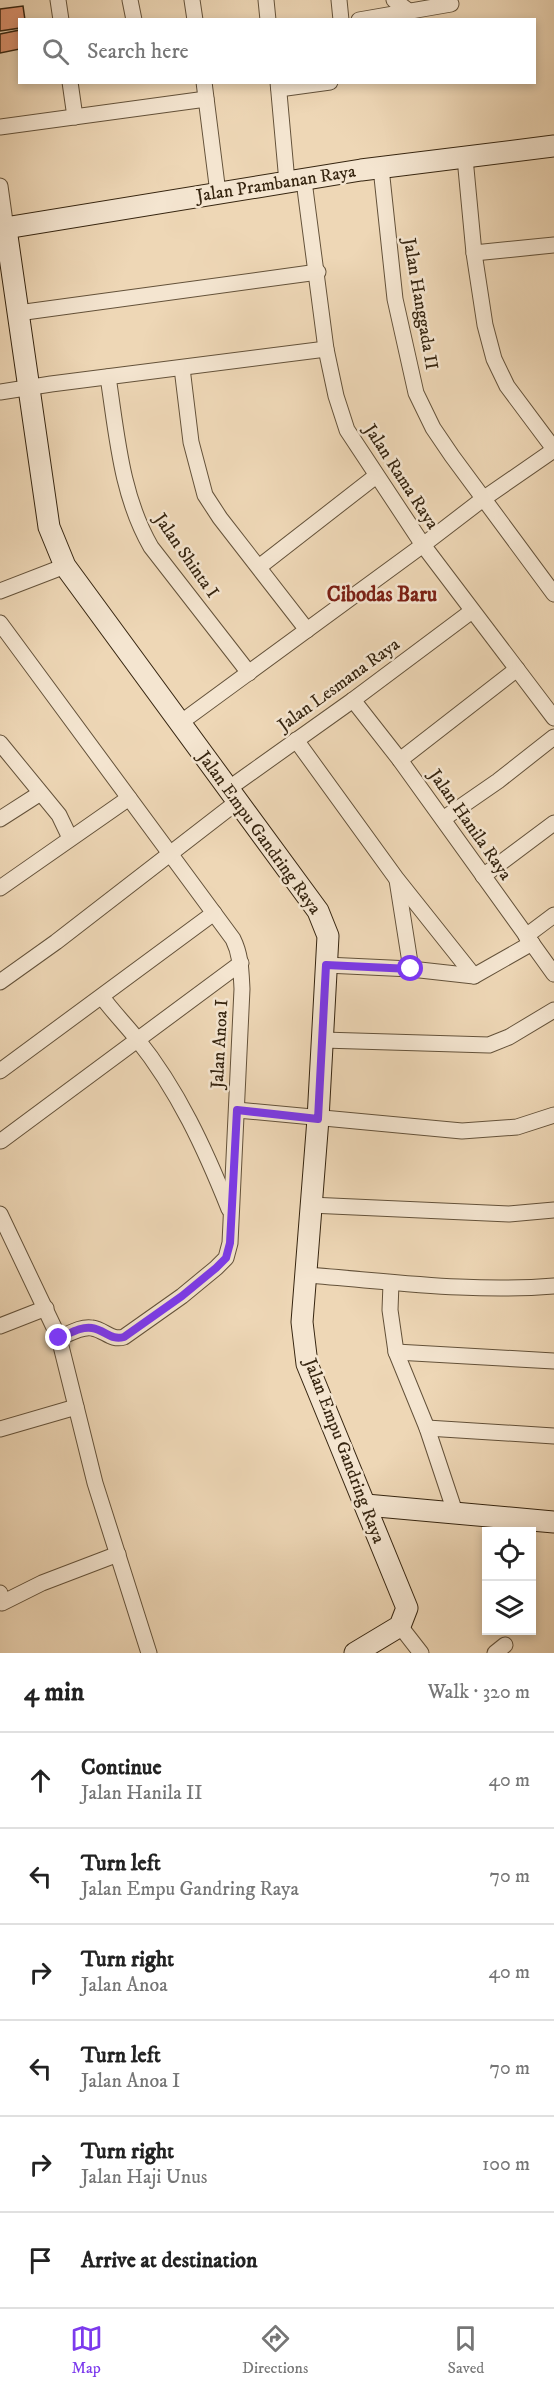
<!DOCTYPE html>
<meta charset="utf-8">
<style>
:root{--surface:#fff;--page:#f6f6f6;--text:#222;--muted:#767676;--line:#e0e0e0;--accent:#7c3aed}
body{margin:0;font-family:"IM FELL DW Pica",serif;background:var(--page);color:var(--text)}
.controls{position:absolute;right:18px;bottom:18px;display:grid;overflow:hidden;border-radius:0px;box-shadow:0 3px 9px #0003}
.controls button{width:54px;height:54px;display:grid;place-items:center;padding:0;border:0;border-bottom:2px solid var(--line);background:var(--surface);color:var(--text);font:30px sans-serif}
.stop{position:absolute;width:18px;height:18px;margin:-14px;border:4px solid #7c3aed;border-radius:50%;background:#fff}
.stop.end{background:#7c3aed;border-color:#fff;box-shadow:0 2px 6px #0008}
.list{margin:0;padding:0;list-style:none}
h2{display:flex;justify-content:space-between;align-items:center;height:78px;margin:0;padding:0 24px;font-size:26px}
h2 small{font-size:20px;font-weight:400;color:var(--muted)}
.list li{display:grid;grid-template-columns:39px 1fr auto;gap:18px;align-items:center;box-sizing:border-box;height:96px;padding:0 24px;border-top:2px solid var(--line)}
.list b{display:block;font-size:22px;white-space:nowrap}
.list p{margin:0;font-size:20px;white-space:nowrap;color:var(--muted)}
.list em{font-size:20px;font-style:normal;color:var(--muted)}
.icon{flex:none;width:33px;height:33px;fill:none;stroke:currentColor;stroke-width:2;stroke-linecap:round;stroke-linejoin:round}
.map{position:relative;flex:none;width:554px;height:1653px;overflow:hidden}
.search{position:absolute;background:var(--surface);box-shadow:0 3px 9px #0003;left:18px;right:18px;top:18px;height:66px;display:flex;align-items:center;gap:15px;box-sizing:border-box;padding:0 21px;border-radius:0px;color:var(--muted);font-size:22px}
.sheet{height:654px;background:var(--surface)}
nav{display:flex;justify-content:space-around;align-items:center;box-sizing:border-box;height:84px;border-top:2px solid var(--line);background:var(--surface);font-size:16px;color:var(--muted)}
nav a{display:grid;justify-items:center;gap:3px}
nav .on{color:var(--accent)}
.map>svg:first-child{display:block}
.building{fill:#df9571;stroke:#362510;stroke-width:1.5}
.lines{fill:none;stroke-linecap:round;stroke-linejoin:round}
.street-casing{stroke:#64523a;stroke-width:17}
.secondary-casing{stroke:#362510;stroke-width:23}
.street{stroke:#f4e5d0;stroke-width:15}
.secondary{stroke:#f4e5d0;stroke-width:21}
.route{stroke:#7c3aed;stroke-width:8}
.labels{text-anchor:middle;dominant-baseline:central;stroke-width:5;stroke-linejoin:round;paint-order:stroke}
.street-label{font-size:18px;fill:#362510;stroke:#f4e5d0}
.quarter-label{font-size:21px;font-weight:bold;fill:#7a1f14;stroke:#f4e5d0}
</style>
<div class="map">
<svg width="554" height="1653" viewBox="0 0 554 1653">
<rect width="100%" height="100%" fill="#eed7b6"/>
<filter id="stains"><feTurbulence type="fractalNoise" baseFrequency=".00333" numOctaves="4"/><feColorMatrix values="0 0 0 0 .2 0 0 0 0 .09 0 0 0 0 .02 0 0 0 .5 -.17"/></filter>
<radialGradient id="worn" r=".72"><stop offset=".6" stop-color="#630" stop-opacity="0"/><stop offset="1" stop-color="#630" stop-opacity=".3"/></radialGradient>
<g class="building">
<path d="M23 6 25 20H20V28L0 31V9Z"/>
<path d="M20 30V49L0 53V34Z"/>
</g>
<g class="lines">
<g class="street-casing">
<g id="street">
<path d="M58 0 61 20"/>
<path d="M130 0 134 20"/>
<path d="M192 0 195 20"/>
<path d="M266 0 268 20"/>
<path d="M339 0 341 20"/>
<path d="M394 0 410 12"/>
<path d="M359 20 451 4"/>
<path d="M70 82 75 117"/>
<path d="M204 82 218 193"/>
<path d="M278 82 287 182"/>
<path d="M279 89 330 82"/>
<path d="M0 127 206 99"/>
<path d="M465 158 474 253 485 325 494 359 507 386 554 449"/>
<path d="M381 168 395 299 416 393 433 428 452 456 554 594"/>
<path d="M304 181 326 349 336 396 347 430 423 545 554 718"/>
<path d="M0 186 6 229"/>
<path d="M474 253 554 245"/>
<path d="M18 313 318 272"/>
<path d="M182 368 191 442 205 495 220 518 307 630"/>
<path d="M108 377C117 435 121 495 151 547L249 673"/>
<path d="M0 392 51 384 326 349"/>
<path d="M259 567 376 476"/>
<path d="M0 591 65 566"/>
<path d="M0 623 233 939C241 955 241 971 242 989L230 1243 226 1258 216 1268 182 1296 124 1337C111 1341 105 1330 92 1328 81 1326 69 1334 59 1338"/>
<path d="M353 700 400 760 554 974"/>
<path d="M180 723 423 545 483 499 554 450"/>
<path d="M296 740 396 878 474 976"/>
<path d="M0 743 59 815 70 838"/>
<path d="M400 760 517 669"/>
<path d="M228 789 353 700 472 611"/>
<path d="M0 819 39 794"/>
<path d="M443 819 498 781 554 737"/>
<path d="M483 876 554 823"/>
<path d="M397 880 411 969"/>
<path d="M0 888 129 798"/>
<path d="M526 936 554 915"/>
<path d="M326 965 411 969 474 976 532 943"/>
<path d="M0 982 56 942 237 802"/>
<path d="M102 997C113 1012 126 1025 137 1039 178 1090 205 1149 229 1209"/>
<path d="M323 1040 489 1045 509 1037 554 1010"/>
<path d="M0 1071 214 913"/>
<path d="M237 1110 462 1131 517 1127 554 1115"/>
<path d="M1 1141 241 963"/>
<path d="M310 1205 509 1214 554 1210"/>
<path d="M0 1214 59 1338 95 1483 149 1653"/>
<path d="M306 1275C388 1281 471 1293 554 1286"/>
<path d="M391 1283 390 1310 396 1352 427 1428 456 1515"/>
<path d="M0 1326 46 1308"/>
<path d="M396 1352 554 1361"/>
<path d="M427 1428 554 1436"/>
<path d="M0 1429 76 1407"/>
<path d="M0 1593 2 1603 42 1583 118 1554"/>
<path d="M400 1626 421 1653"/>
<path d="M495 1653 505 1645"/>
</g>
</g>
<g class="secondary-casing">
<g id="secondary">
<path d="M0 229 361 170 554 146"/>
<path d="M6 229 49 527 65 566 318 911 328 936 318 1119 302 1322 307 1364 407 1608 400 1626 355 1653"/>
<path d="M366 1505 554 1522"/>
</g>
</g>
<use href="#street" class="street"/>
<use href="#secondary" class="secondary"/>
</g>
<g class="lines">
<path class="route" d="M59 1338C69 1334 81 1326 92 1328 105 1330 111 1341 124 1337L182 1296 216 1268 226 1258 230 1243 237 1110 318 1119 326 965 411 969"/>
</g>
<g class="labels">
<g class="street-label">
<text transform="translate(276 184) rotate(-9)">Jalan Prambanan Raya</text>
<text transform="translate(420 304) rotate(80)">Jalan Hanggada II</text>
<text transform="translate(401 477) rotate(57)">Jalan Rama Raya</text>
<text transform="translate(186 556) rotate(55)">Jalan Shinta I</text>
<text transform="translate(339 685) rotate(-36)">Jalan Lesmana Raya</text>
<text transform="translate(470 825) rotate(55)">Jalan Hanila Raya</text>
<text transform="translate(259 833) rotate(54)">Jalan Empu Gandring Raya</text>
<text transform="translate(220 1044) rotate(-87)">Jalan Anoa I</text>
<text transform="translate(344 1451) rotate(69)">Jalan Empu Gandring Raya</text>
</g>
<g class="quarter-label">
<text x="382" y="595">Cibodas Baru</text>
</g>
</g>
<rect width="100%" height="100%" filter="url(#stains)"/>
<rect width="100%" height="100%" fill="url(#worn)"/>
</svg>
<div class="controls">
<button><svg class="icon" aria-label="locate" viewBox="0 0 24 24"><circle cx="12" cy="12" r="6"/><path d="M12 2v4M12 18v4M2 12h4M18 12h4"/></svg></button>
<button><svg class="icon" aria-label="layers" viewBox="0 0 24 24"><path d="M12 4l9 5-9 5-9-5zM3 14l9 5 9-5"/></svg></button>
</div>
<div class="stop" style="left:411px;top:969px"></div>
<div class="stop end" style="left:59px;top:1338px"></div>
<div class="search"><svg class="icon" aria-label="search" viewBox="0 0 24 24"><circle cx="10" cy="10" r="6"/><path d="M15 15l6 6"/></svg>Search here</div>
</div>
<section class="sheet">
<h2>4 min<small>Walk · 320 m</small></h2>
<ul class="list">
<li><svg class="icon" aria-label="ahead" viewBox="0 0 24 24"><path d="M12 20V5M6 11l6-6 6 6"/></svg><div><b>Continue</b><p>Jalan Hanila II</p></div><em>40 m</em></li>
<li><svg class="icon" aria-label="left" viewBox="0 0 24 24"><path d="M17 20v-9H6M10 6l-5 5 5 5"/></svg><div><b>Turn left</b><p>Jalan Empu Gandring Raya</p></div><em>70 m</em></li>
<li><svg class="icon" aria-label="right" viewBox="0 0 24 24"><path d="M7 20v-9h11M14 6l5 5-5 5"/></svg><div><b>Turn right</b><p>Jalan Anoa</p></div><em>40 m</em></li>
<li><svg class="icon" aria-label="left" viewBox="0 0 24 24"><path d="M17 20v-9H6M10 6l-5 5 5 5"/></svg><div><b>Turn left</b><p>Jalan Anoa I</p></div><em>70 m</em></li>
<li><svg class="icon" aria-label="right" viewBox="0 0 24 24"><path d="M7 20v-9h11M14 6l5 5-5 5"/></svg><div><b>Turn right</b><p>Jalan Haji Unus</p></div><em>100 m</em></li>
<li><svg class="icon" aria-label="arrive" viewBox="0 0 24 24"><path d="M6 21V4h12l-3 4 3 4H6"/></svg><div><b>Arrive at destination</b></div></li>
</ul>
</section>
<nav>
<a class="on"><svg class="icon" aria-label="map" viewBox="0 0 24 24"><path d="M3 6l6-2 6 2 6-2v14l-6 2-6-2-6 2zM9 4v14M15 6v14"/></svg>Map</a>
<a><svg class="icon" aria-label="directions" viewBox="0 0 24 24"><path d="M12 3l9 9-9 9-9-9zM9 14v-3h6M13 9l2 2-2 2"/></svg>Directions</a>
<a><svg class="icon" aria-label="saved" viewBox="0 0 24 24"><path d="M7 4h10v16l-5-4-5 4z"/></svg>Saved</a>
</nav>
